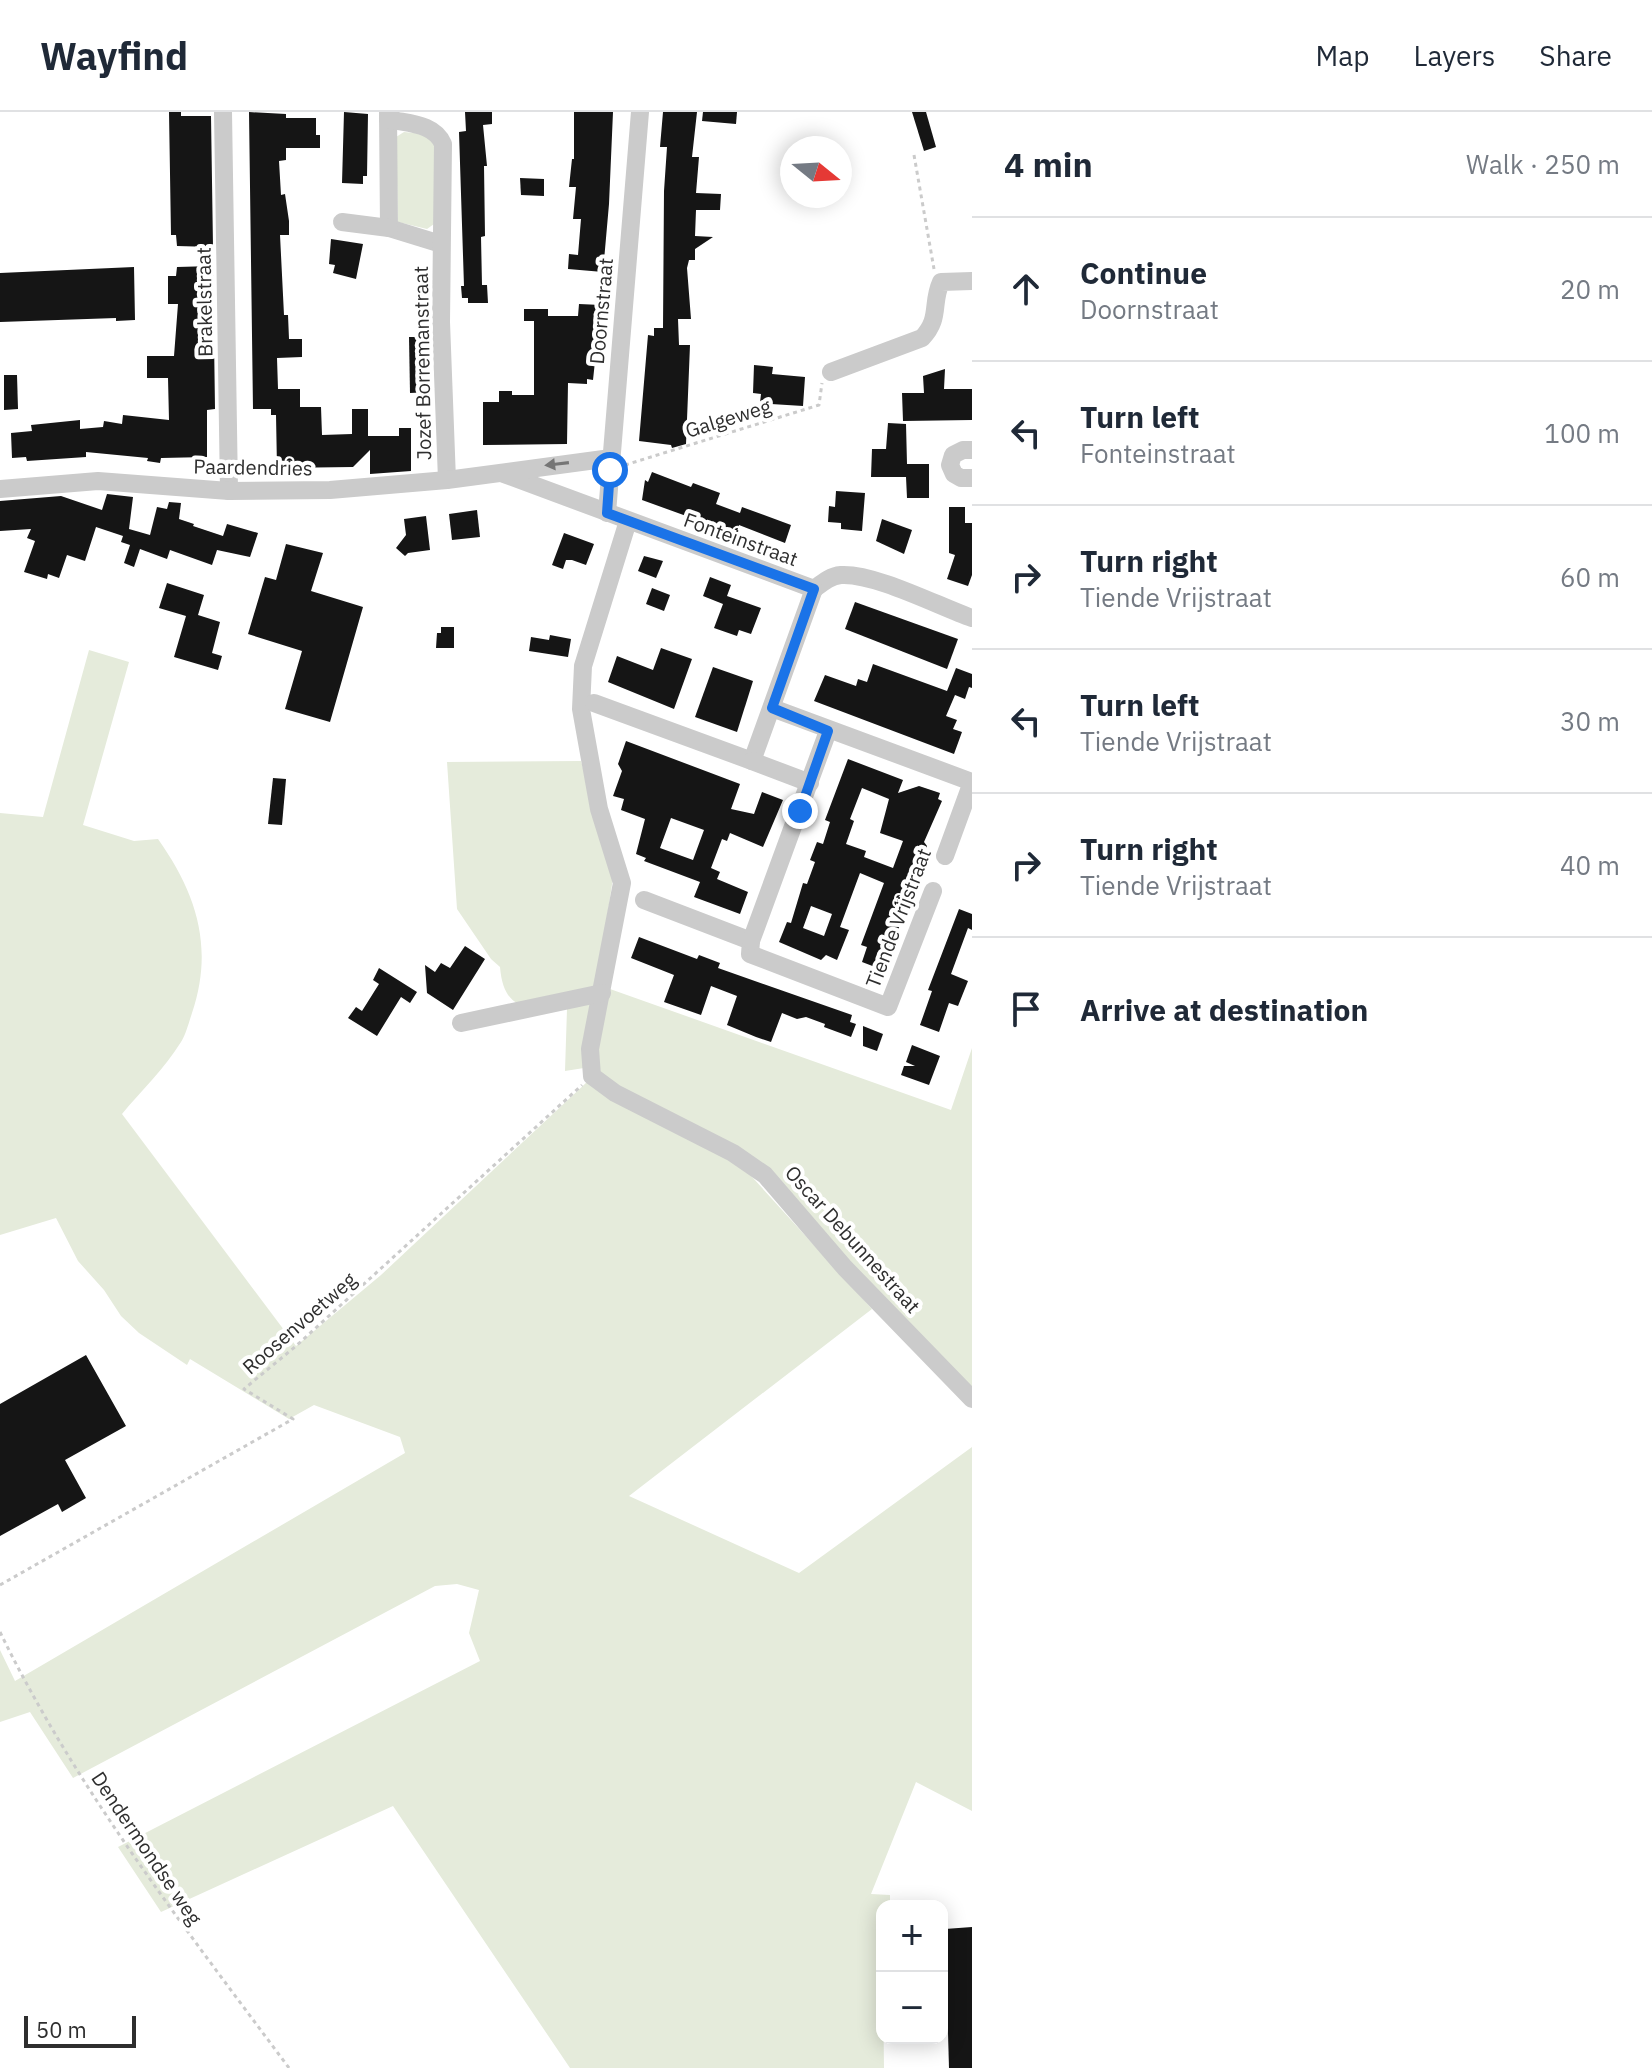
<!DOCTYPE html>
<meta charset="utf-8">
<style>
:root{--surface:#fff;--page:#f6f6f7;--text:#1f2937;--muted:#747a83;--line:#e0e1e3}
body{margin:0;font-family:"IBM Plex Sans",sans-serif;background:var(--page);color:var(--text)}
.controls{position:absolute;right:24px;bottom:24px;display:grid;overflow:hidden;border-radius:16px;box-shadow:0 4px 20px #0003}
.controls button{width:72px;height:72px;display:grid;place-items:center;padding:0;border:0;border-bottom:2px solid var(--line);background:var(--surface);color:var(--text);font:40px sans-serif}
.compass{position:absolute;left:780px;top:24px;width:72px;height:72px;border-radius:50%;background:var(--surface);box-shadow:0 4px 20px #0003;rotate:108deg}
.scale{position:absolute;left:24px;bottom:20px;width:112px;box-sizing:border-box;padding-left:8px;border:4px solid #2e2e2e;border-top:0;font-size:22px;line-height:28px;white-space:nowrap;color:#2e2e2e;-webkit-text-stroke:6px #fff;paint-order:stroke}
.stop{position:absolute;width:24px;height:24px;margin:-18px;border:6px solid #1a73e8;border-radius:50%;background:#fff}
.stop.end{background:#1a73e8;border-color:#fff;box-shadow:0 2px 8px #0008}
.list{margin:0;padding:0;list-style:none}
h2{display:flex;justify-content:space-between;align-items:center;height:104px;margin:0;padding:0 32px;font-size:34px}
h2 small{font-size:26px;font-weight:400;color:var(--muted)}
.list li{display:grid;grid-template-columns:52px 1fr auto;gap:24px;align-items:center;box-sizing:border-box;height:144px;padding:0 32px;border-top:2px solid var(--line)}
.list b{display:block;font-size:30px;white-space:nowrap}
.list p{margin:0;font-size:26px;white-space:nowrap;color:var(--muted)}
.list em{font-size:26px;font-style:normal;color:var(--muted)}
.icon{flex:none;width:44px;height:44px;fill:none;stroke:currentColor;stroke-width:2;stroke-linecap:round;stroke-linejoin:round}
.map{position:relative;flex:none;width:972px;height:1956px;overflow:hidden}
header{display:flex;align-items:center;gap:48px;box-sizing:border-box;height:112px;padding:0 40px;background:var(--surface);border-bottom:2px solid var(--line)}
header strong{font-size:38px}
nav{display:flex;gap:44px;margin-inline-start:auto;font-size:28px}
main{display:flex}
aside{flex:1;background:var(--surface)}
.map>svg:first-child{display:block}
.green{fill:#e5ebdb}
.building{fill:#151515;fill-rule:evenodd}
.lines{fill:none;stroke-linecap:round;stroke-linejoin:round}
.path{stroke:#cbcbcb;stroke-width:3;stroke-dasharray:4 4;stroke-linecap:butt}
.street{stroke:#cbcbcb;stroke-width:18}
.oneway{fill:#757575}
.route{stroke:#1a73e8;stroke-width:10}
.labels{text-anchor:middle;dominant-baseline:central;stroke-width:8;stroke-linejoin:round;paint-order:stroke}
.street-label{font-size:20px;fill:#2e2e2e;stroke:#fff}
</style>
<header>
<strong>Wayfind</strong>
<nav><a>Map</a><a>Layers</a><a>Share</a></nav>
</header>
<main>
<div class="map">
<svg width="972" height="1956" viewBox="0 0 972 1956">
<rect width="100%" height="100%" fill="#fff"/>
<g class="green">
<path d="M404 20C418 21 429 22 435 35L434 112 427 117 398 110 396 25Z"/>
<path d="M89 538 129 550 83 713 134 729 158 727C197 782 214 836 192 901 189 910 186 922 181 930 165 956 141 979 122 1002L296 1234 381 1163 587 970 743 1055 872 1197 629 1384 799 1461 972 1335V1699L916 1670 871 1782 890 1783V1794H882L884 1956H570L393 1694 161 1800 118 1735 480 1549 469 1521 479 1478 457 1472 435 1474 73 1666 30 1600 0 1610V1538L15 1569 405 1341 400 1325 314 1293 289 1307 190 1247 187 1253 139 1221 121 1204 104 1178 78 1149 56 1106 0 1123V701L43 705Z"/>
<path d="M581 649 613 766 584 956 565 959 567 897C530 895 504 902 500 855L491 847 457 797 447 650Z"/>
<path d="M610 877 951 998 972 936V1279L879 1184 766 1058 612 975 598 960 597 930Z"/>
</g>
<g class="building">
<path d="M169 0H181V4H211L213 135 177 134 176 123H171Z"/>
<path d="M249 0 286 2V6H316V23H320V36H286V48L279 49 281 83 285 82 289 109V123H280L284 203H288L289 227H302V245L277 246 278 277H300V295H321L322 323 352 322V297H368V324H399V316H411V359L370 362V338L353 355 277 356 276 303H271V297H253Z"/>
<path d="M344 0 368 2 367 64H363V72L342 71Z"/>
<path d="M465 0H492V12L483 13 487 54H484L485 124 481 125 482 173H487L488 191H468V186H462L461 174H464L459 20 466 19Z"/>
<path d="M574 0H613L609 92 603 160 568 157 569 142 578 143 581 107H573L576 75H569L572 47H574Z"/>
<path d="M663 0H697L692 45H699L696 81 721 82 720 98H696L695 124 713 125 695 137V148H689L687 156 691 207H678L679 233H690L686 332 672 336 671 333 639 329 648 223 654 224V216H663L664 79 667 35H660Z"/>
<path d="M703 0H737L736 12 702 9Z"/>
<path d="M912 0H926L936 35 924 39Z"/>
<path d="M520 66 544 67V84L521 83Z"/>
<path d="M331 127 363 132 356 167 333 161 335 153 329 152Z"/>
<path d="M213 154 215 297 207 298V345L161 346 160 351 147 349 148 346 86 340V345L27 349 26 345 12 346 11 321 32 319 31 313 80 308V317L103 315 104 309 122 312 123 303 169 308 168 266H147V244H174L178 192H168V164H176L177 155Z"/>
<path d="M134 155 135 208 116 209V206L0 210V161Z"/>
<path d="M579 192 601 193 593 268 587 267V272L568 271 567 332 483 333V290H499V279H512V283H534V209H524V197H548V204H578Z"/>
<path d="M409 225H430L431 280 410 281Z"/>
<path d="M754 253 773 255 772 262 805 265 803 294 771 292V300L759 299 761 282 753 281Z"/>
<path d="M945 257 944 277H972V308L903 309 902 281H924L923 264Z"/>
<path d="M4 263H17L18 297 4 298Z"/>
<path d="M888 311 906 312 907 352H929V386H907L906 365H871L872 337H886Z"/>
<path d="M652 360 691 375 693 371 720 381 716 392 740 401 742 395 791 413 785 431 739 413 736 422 642 388 645 368 648 370Z"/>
<path d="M836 379 865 381 862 419 841 417V411L828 410 829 394 835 395Z"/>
<path d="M107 382 133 385 129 417 150 423 157 395 167 397 169 390 181 391 179 407 194 412 193 414 223 424 227 412 258 421 250 445 217 438 212 453 170 438 167 447 140 437 134 455 124 451 130 433 121 430 123 424 96 415 85 449 67 443 59 466 48 462 47 467 24 460 35 429 27 426 31 417 0 419V389L61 384 102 398Z"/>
<path d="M949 395H965V411H972V463L968 474 947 467 955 443 949 441Z"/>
<path d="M477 398 480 425 452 428 449 402Z"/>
<path d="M426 404 430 438 408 441 405 444 396 436 406 423 404 407Z"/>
<path d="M882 407 912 418 904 442 876 429Z"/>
<path d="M564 421 594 432 586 453 572 448H566L563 457 552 453Z"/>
<path d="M286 432 323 441 311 479 363 495 330 610 285 597 302 539 248 522 265 465 276 468Z"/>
<path d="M644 444 663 449 656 466 638 459Z"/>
<path d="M710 465 731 473 727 484 761 496 751 522 739 518 737 524 714 516 723 492 703 484Z"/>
<path d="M167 471 204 483 198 503 220 510 212 541 222 544 218 558 174 545 186 504 159 496Z"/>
<path d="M652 476 670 483 664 499 646 492Z"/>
<path d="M855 490 958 527 947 557 845 517Z"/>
<path d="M441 515H454V536H436L437 521H441Z"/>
<path d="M550 523 571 527 568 545 529 539 531 525 549 528Z"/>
<path d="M661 536 692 547 674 597 608 570 617 544 653 558Z"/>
<path d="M873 552 947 579 956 556 972 562V576L969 575 965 587 955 583 946 604 957 608 953 617 962 620 954 642 814 589 825 563 856 574 858 567 867 570Z"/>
<path d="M713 555 753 569 737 620 695 605Z"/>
<path d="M626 629 740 672 731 697 754 702 762 680 783 688 763 735 730 721 727 729 722 727 711 756 720 760 717 767 748 780 740 802 694 785 700 770 644 749 646 746 636 742 645 707 621 698 624 687 613 684 622 659 618 652ZM671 706 704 718 693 748 660 736Z"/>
<path d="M848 647 903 668 898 681 919 674 940 681 938 687 942 689 924 730 927 734 911 778H913L883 858 862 850 867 835 861 833 884 771 860 761 840 815 849 818 837 848 826 843 821 848 779 830 787 810 791 811 803 771 807 772 815 750 810 748 817 730 823 732 830 710 825 708ZM862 676 889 687 880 721 903 729 893 756 864 745 866 739 846 732 854 709 850 707ZM811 794 832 802 824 824 803 816Z"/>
<path d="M273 666 286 667 282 713 268 712Z"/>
<path d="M959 797 972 802V818L968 816 951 862 968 869 958 894 949 891 939 920 920 913 932 879 928 878Z"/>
<path d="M639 825 697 847 699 843 720 851 718 856 852 903 850 910 856 912 851 925 824 915 825 912 806 905 797 907 782 901 771 930 756 925 727 913 737 884 711 874 701 903 664 890 674 863 631 846Z"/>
<path d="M465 834 485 847 453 898 427 881 425 853 435 860 441 851 450 856Z"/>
<path d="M379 856 417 880 410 891 401 885 377 924 348 906 356 895 362 899 379 872 373 868Z"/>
<path d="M863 914 883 922 877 939 863 934Z"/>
<path d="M912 933 940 944 929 973 901 963 904 954H915L906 950Z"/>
<path d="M86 1243 126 1314 65 1348 86 1386 62 1400 58 1392 0 1424V1292Z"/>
<path d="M972 1815V1956H949L945 1817Z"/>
</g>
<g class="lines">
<g class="path">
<path d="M914 43 934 157"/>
<path d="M625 353 819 293 822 271"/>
<path d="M0 1473 293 1307 244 1277 296 1234 582 973"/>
<path d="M0 1520C77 1678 185 1816 289 1956"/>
</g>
<g class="street">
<path d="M223 0 229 379"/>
<path d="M388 0 389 116 441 132"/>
<path d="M388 7C408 12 434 11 443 32L441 210 447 368"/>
<path d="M342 110 389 116"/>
<path d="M831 260 922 226C941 206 931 192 941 170L972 169"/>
<path d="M972 338H963L953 343 950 353 954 362 961 366H972"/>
<path d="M504 362 814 477C822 471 830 464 841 463 875 461 938 494 972 506"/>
<path d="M0 377 98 369 229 379 330 378 447 368 611 346"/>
<path d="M607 401 640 0"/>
<path d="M628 409 583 554 581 597 599 697 622 771 590 937 592 964 615 981 733 1041 765 1063 845 1156 972 1287"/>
<path d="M594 591 752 649 814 477"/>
<path d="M772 596 972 670"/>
<path d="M752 649 810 671"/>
<path d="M945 744 972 670"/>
<path d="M644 788 751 829 750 842 888 895 933 779"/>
<path d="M751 829 828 619"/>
<path d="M461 911 602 881"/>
</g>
</g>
<defs><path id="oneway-solid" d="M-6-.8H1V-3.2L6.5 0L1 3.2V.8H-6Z" transform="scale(2)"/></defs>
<use class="oneway" href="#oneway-solid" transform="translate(557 352) rotate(173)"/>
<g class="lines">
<path class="route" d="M610 358 607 401 814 477 772 596 828 619 800 699"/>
</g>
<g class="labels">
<g class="street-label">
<text transform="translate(204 190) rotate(-91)">Brakelstraat</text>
<text transform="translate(601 199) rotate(-85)">Doornstraat</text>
<text transform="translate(422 251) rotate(-91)">Jozef Borremanstraat</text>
<text transform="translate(728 306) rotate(-17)">Galgeweg</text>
<text transform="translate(253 355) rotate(1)">Paardendries</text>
<text transform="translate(741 427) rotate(20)">Fonteinstraat</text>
<text transform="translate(898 806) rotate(-69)">Tiende Vrijstraat</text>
<text transform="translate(853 1127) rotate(48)">Oscar Debunnestraat</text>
<text transform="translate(299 1211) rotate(-41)">Roosenvoetweg</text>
<text transform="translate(147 1736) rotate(56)">Dendermondse weg</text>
</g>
</g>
</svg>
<div class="controls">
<button>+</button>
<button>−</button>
</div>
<svg class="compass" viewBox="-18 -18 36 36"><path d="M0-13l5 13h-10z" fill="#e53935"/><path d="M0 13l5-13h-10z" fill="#747a83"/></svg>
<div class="scale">50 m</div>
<div class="stop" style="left:610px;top:358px"></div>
<div class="stop end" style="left:800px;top:699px"></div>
</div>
<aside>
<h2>4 min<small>Walk · 250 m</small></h2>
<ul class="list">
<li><svg class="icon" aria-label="ahead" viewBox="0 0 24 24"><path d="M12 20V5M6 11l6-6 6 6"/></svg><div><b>Continue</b><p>Doornstraat</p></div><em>20 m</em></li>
<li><svg class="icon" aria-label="left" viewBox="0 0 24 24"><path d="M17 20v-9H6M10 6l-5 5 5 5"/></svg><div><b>Turn left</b><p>Fonteinstraat</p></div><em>100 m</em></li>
<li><svg class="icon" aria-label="right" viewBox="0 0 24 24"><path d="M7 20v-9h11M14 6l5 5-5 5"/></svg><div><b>Turn right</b><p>Tiende Vrijstraat</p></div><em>60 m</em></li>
<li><svg class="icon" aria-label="left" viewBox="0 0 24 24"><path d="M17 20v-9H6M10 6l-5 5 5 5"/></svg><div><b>Turn left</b><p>Tiende Vrijstraat</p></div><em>30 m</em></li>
<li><svg class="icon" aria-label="right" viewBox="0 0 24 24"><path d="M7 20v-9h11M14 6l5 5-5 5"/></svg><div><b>Turn right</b><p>Tiende Vrijstraat</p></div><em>40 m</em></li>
<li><svg class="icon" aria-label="arrive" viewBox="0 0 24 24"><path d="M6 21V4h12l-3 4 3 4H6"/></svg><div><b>Arrive at destination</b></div></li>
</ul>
</aside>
</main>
